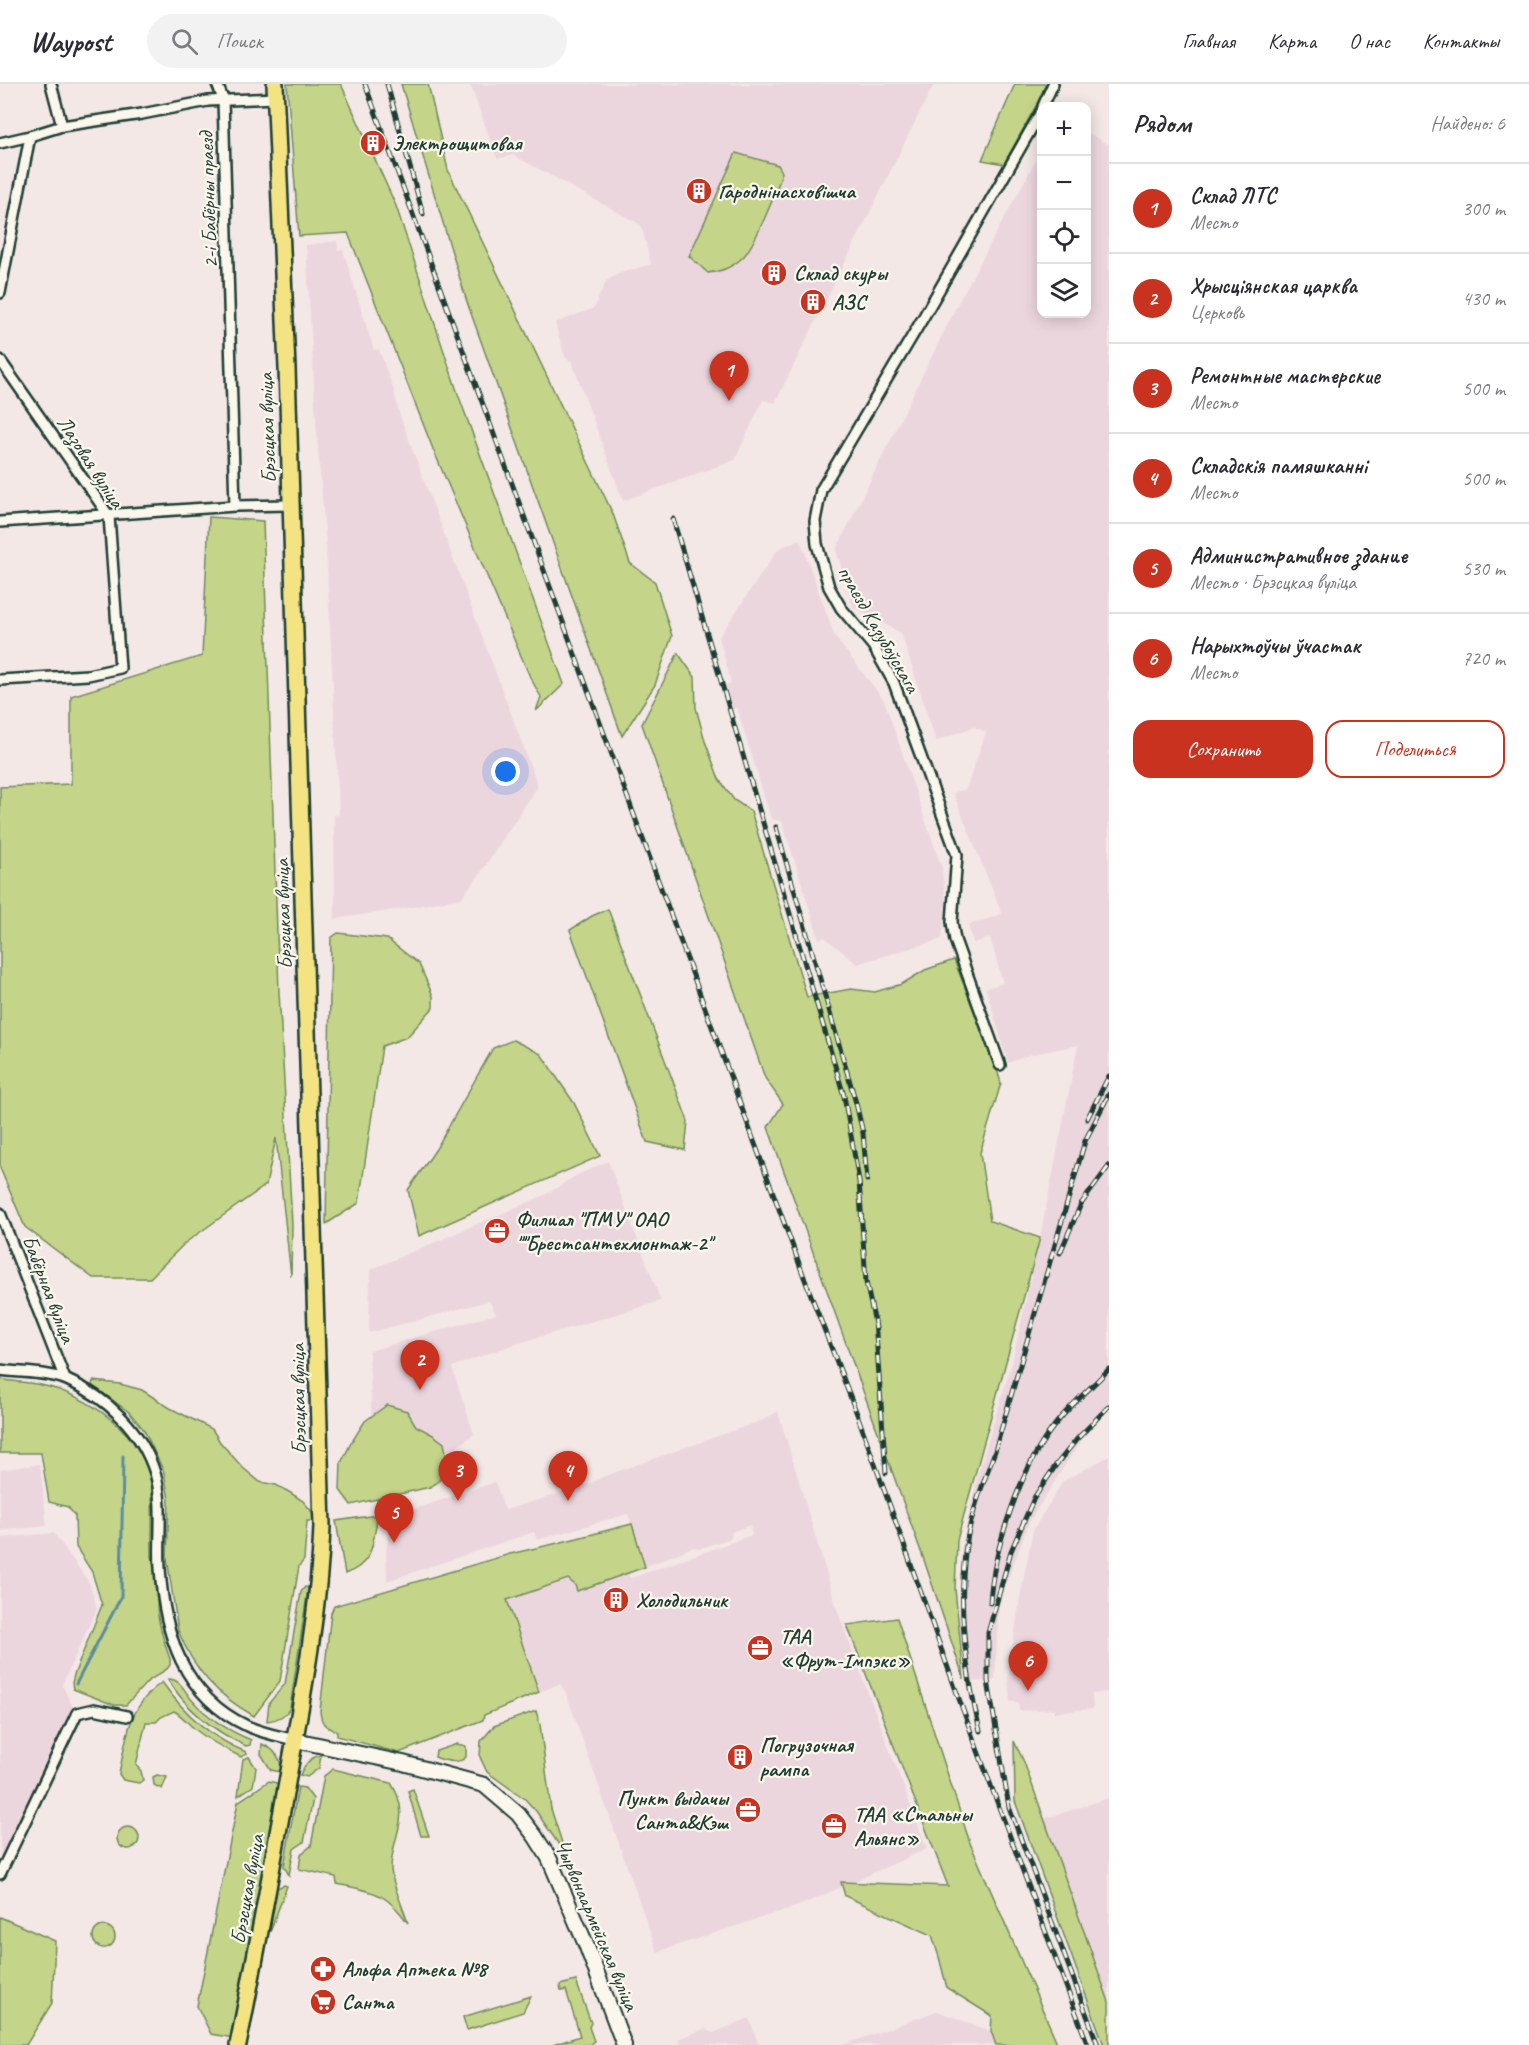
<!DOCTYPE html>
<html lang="ru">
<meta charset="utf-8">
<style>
:root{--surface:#fff;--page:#f2f2f3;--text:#2b2b33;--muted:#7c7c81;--line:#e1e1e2;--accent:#c8321e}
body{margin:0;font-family:Caveat,sans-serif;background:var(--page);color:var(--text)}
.controls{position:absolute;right:18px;top:18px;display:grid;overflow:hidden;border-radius:12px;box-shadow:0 3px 15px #0003}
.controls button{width:54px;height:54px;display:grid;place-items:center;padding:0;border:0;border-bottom:2px solid var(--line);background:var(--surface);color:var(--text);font:30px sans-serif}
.you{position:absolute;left:506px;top:688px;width:21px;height:21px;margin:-15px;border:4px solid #fff;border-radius:50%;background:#1a73e8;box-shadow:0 0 0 9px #1a73e833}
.badge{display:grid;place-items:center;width:39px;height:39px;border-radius:50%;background:var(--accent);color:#fff;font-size:20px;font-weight:700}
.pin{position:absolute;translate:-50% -50px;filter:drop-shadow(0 2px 3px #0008)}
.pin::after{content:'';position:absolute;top:32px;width:21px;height:18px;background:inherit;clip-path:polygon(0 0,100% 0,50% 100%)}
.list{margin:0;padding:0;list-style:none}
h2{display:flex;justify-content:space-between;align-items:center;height:78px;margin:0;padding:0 24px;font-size:26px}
h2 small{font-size:20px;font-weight:400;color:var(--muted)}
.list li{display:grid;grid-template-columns:39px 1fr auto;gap:18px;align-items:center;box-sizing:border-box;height:90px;padding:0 24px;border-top:2px solid var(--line)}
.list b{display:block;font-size:22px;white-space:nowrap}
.list p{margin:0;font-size:20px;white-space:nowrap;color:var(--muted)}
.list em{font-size:20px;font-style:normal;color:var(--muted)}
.actions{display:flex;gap:12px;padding:18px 24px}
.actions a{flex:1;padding:14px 0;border:2px solid var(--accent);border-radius:18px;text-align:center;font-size:21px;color:var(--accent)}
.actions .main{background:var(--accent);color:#fff}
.icon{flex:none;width:33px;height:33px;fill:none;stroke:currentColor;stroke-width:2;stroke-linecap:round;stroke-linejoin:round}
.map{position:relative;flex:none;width:1109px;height:1961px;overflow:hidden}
header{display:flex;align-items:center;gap:36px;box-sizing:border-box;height:84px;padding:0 30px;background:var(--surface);border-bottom:2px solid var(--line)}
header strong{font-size:28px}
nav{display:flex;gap:33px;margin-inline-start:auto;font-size:21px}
.search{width:420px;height:54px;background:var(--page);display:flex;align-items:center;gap:15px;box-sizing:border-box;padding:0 21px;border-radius:33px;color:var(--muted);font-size:22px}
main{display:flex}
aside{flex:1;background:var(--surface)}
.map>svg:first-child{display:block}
.built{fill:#ecd6de}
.green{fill:#c4d58a;stroke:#72895f;stroke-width:1.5}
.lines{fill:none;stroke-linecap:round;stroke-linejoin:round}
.stream{stroke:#5d8c9e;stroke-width:3}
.street-casing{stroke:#1f3d34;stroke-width:14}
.secondary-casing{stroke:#1f3d34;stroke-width:18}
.primary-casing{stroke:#1f3d34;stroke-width:20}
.street{stroke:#fbf7ec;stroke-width:9}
.secondary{stroke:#fbf7ec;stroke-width:14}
.primary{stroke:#f4e382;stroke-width:15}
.rail-casing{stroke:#1f3d34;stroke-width:5}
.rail{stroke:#fbf7ec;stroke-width:3;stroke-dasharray:9;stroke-linecap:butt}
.labels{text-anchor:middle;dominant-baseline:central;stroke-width:4.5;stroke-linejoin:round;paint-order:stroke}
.poi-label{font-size:21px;font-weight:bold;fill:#1f3d34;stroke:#fbf7ec;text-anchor:start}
.street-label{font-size:21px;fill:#1f3d34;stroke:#fbf7ec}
</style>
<header>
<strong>Waypost</strong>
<div class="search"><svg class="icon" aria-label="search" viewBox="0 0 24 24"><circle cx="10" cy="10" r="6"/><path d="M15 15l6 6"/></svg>Поиск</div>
<nav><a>Главная</a><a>Карта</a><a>О нас</a><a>Контакты</a></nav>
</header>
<main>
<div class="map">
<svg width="1109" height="1961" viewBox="0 0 1109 1961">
<rect width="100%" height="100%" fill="#f4e8e6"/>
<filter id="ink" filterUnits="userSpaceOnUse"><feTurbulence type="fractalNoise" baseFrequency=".0167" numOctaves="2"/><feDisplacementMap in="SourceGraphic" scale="12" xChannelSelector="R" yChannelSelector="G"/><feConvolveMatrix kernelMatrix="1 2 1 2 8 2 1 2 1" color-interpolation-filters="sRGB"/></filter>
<g filter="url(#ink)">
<g class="built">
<path d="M470 0H934L775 319 763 316 735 376 623 417 572 278 565 273 555 239 594 224 606 197 620 189 651 180 641 141 513 71 497 75Z"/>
<path d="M1087 48 1109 61V1325L1101 1330 1071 1372 1029 1438 999 1520 995 1596 967 1598 960 1548 961 1467 978 1390 1012 1278 1040 1154 1078 961 1029 971 1008 979 986 904 1003 899 990 854 973 859 968 841 1002 830 953 709 966 705 986 648 974 643 936 657 901 549 853 523 836 466 958 219 1041 67 1042 230H1086Z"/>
<path d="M337 157 338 166H343L374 266 379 265 394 307 399 329 538 702 478 793 461 814 402 825 335 835 334 731H339L326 462 317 354 306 161Z"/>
<path d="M800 455 835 553 884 616 942 784 946 819 942 855 857 880 824 853 819 855 782 737 771 735 737 624 732 625 726 601 731 599 719 553 778 465Z"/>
<path d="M608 1077 661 1217 506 1263 452 1283 474 1350 432 1383 374 1394 369 1267 496 1230 489 1217 369 1249 370 1186 547 1110 575 1092Z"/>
<path d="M778 1327 839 1531 927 1765 801 1821 657 1868 566 1609 560 1600 539 1608 507 1516 568 1495 575 1501 577 1507 628 1489 631 1494 752 1451 750 1441 732 1448 731 1454 699 1465 693 1463 645 1483 628 1430 537 1456 534 1448 387 1497 386 1467 389 1447 397 1431 495 1398 505 1426 590 1400 602 1393 763 1336Z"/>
<path d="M1109 1372V1608L1092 1610 1093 1625 1055 1628V1625L1019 1627 1018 1618H1010L1008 1595 1021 1507 1033 1446 1063 1397Z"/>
<path d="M40 1380 47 1442 0 1447V1386Z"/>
<path d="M54 1449 90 1500 97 1525 62 1601 81 1639 0 1783V1454Z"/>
<path d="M1109 1714V1918L1043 1735Z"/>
<path d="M937 1927 991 1947 996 1961H843Z"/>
<path d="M749 1934 759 1961H680L678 1955 704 1945 713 1949Z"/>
</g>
<g class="green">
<path d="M287 0H341L396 122 458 310 564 600 536 627 541 613 530 593 433 365 348 149 299 152Z"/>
<path d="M401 0H428L448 86 613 430 630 479 655 498 672 552 655 601 622 652 467 218Z"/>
<path d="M1015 0H1048L1004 80 982 76Z"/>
<path d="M736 69 778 81 782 88C778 104 754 164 742 174 731 184 722 187 708 189L689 172Z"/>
<path d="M209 433 263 437 279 908 292 1140 291 1192 276 1054 266 1101 185 1159 150 1194H93L25 1143 0 1084V703L71 700V612L202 572Z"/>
<path d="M678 569 695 593 696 624 705 657 719 695 734 716 751 727 807 913 851 905 875 908 902 900 925 886 954 876 996 982 1001 999 980 1069 990 1137 1040 1154 957 1456 955 1505 964 1595 924 1476 768 1043 783 1020 765 994 642 640Z"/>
<path d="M608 825 688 1037 685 1066 647 1058 570 846 592 832Z"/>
<path d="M338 849 387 855 419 880 433 912V924L407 953 382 962 359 1119 326 1140 331 854Z"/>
<path d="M513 956 541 970 574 1019 600 1072 419 1152 408 1106 436 1065 493 964Z"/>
<path d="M0 1295C14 1298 27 1298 41 1301 87 1311 143 1348 151 1399 154 1423 151 1448 152 1472 153 1478 156 1484 157 1490 158 1500 157 1511 157 1522 158 1540 164 1558 170 1575V1581L167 1585 148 1597 126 1621H114L73 1605 72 1599 74 1591 102 1521 92 1488 76 1463 75 1432 68 1423 49 1418 41 1369H0Z"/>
<path d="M93 1297 120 1300 142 1306 170 1324 212 1345 220 1358 243 1384 260 1398 276 1401 289 1408 303 1417 313 1429V1437H307L304 1476 299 1482 280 1597 254 1632C217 1611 194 1587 178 1546L167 1474 169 1415 164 1388 144 1346 129 1328 92 1301Z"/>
<path d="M387 1321 407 1327 416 1342 433 1351 444 1359 447 1375 444 1389 438 1398 430 1403 351 1421 340 1406 341 1379 351 1359 365 1337Z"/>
<path d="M378 1431C372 1460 375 1479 345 1490L336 1437Z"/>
<path d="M632 1440 645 1483 577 1507 575 1501 568 1495 507 1516 539 1608 484 1631 483 1636 399 1669 337 1652V1647C325 1643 321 1640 320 1627L331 1529 334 1522 510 1470 558 1459Z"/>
<path d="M305 1503 308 1504 290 1624C285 1633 277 1636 267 1637L269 1619 285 1600 301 1508Z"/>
<path d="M897 1534 970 1759 1058 1961H996L991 1947 992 1932 947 1904 939 1873 932 1851 845 1812 841 1798 948 1802 847 1541Z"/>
<path d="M168 1595C181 1595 184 1607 192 1616 208 1634 229 1647 251 1656L250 1661 246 1662C214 1647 186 1626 168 1595Z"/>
<path d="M162 1598C183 1628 211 1654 246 1668L247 1670 241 1673C225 1665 210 1657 196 1646 188 1640 182 1631 174 1627L161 1633 156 1638H146L136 1681 141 1687 143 1696 139 1699 123 1696 119 1690C127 1651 128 1623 162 1598Z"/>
<path d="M536 1627 540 1641 551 1725 566 1771 536 1727 525 1715 487 1688 480 1673 481 1657 494 1642Z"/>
<path d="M1014 1657 1024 1678 1109 1918V1961H1104L1015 1717Z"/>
<path d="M262 1660C274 1665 282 1674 281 1688L271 1686 261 1670Z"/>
<path d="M457 1660 466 1662V1673C458 1681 445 1677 435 1673L436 1667Z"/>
<path d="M321 1671 319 1684 307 1693 300 1691C304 1681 310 1673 321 1671Z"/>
<path d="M249 1673 256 1684 253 1702 238 1712 243 1675Z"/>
<path d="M333 1685 391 1699C413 1733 391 1752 391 1785 391 1797 404 1826 408 1839 385 1807 374 1808 337 1800L336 1793 299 1785 301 1770 311 1762 324 1692Z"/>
<path d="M157 1691 167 1693 162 1705 154 1701 153 1693Z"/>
<path d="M269 1697 280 1700 233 1954 211 1950 197 1922 238 1718Z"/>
<path d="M298 1703 305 1704 313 1715 304 1758 294 1765 289 1791 284 1782Z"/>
<path d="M413 1705 429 1752H421L408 1707Z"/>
<circle cx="128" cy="1754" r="11"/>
<path d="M284 1801 287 1802 270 1848 277 1804Z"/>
<path d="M0 1833 55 1857 52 1919 26 1961H0Z"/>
<circle cx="104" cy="1853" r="11"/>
<path d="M576 1897 591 1939 589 1943 594 1957 589 1961H553L580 1952 566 1906 561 1907 560 1901Z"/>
<path d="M531 1912 523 1928 467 1946 463 1933Z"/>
</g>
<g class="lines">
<path class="stream" d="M76 1600 121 1513 123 1372"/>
<g class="street-casing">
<g id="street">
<path d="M51 0 62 42"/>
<path d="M217 0 223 15 235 422"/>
<path d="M1043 22 1053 0"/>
<path d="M0 59 30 52"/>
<path d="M0 209 30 52 62 42 142 30 208 17 276 14"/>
<path d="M0 276 109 432 120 584 88 591 0 596"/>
<path d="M0 438 235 422 291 421"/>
<path d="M1000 981 955 856 952 838 957 771 894 599 873 562 841 524 829 503 817 460 815 437 821 406 923 234 1042 26"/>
<path d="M0 1129 65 1295"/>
<path d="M0 1286C20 1289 49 1288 67 1296 107 1313 142 1347 155 1389 164 1419 158 1453 160 1484 164 1550 183 1612 247 1642 262 1649 279 1652 295 1656"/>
<path d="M0 1790 77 1629 94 1625 127 1632"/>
</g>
</g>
<g class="secondary-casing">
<path id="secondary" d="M295 1656 403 1679 484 1701 518 1730 535 1752 549 1774 587 1863 624 1961"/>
</g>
<g class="primary-casing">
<path id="primary" d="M238 1961C256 1872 272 1783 288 1693 303 1610 319 1526 322 1442L287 284 275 0"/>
</g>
<use href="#street" class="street"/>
<use href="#secondary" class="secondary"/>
<use href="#primary" class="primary"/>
<g class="rail-casing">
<g id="rail">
<path d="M365 0 807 1201 857 1330 972 1651 1088 1961"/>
<path d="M387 0 423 130"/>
<path d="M673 435 844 1012 859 1097 866 1198 876 1244"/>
<path d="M776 743 856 1019 863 1049 867 1096"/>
<path d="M1087 1035 1109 992"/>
<path d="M1060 1169 1081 1120 1109 1082"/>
<path d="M875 1236 886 1389"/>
<path d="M990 1519C993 1465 1021 1384 1054 1342 1070 1321 1091 1304 1109 1285"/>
<path d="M980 1647C966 1589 958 1529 965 1469 969 1434 983 1400 995 1367L1079 1078 1085 1057 1109 1010"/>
<path d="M1098 1961 1009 1723 988 1597V1549L1011 1467 1034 1414 1056 1381 1077 1355 1109 1322"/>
</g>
</g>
<use href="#rail" class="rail"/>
</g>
</g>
<defs>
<g id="building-disc" transform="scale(1.35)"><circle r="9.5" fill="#c8321e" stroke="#fbf7ec"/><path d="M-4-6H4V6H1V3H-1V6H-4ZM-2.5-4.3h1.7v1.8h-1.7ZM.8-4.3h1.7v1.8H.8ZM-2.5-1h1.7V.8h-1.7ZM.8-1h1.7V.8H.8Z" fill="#fff"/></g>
<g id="office-disc" transform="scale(1.35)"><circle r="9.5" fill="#c8321e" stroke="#fbf7ec"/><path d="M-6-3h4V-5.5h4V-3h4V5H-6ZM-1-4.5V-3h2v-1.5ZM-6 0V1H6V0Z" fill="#fff"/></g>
<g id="pharmacy-disc" transform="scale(1.35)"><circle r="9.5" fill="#c8321e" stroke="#fbf7ec"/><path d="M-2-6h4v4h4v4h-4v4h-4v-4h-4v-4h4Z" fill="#fff"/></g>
<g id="supermarket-disc" transform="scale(1.35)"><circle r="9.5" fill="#c8321e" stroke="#fbf7ec"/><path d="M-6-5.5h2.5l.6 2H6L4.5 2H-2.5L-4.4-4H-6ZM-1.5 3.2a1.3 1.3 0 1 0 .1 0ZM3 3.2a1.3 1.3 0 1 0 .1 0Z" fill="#fff"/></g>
</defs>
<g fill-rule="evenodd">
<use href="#building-disc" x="373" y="59"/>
<use href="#building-disc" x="699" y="107"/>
<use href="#building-disc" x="774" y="189"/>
<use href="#building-disc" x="813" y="218"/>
<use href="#office-disc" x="497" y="1147"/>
<use href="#building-disc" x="616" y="1516"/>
<use href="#office-disc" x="760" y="1564"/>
<use href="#building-disc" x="740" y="1673"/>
<use href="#office-disc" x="748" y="1726"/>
<use href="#office-disc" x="834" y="1742"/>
<use href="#pharmacy-disc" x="323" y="1885"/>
<use href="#supermarket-disc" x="323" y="1918"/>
</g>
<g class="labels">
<g class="poi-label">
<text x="392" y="59">Электрощитовая</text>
<text x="718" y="107">Гароднінасховішча</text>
<text x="794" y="189">Склад скуры</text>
<text x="832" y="218">АЗС</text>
<text x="516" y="1135">Филиал "ПМУ" ОАО<tspan x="516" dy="24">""Брестсантехмонтаж-2"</tspan></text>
<text x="636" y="1516">Холодильник</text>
<text x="780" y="1552">ТАА<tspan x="780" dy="24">«Фрут-Імпэкс»</tspan></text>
<text x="760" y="1661">Погрузочная<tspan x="760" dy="24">рампа</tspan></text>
<text x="728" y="1714" text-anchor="end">Пункт выдачы<tspan x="728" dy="24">Санта&amp;Кэш</tspan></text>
<text x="854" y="1730">ТАА «Стальны<tspan x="854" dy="24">Альянс»</tspan></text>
<text x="342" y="1885">Альфа Аптека №8</text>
<text x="342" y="1918">Санта</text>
</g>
<g class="street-label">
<text transform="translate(208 116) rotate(-92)">2-і Бабёрны праезд</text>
<text transform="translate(267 344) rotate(-92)">Брэсцкая вуліца</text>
<text transform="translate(91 378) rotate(57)">Лазовая вуліца</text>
<text transform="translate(879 545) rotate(60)">праезд Казубоўскага</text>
<text transform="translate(283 830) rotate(-92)">Брэсцкая вуліца</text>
<text transform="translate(49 1205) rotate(69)">Бабёрная вуліца</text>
<text transform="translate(298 1315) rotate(-91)">Брэсцкая вуліца</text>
<text transform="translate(247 1805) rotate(-80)">Брэсцкая вуліца</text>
<text transform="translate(597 1841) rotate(67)">Чырвонаармейская вуліца</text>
</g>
</g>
</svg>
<div class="controls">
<button>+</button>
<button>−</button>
<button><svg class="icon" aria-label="locate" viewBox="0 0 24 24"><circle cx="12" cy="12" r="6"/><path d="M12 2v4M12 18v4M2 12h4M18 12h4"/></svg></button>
<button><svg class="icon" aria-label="layers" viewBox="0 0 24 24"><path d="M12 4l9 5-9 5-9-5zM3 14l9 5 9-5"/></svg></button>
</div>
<div class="you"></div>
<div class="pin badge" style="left:729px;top:317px">1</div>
<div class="pin badge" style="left:420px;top:1306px">2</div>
<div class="pin badge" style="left:458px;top:1417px">3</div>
<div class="pin badge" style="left:568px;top:1417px">4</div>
<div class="pin badge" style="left:394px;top:1459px">5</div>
<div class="pin badge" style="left:1028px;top:1607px">6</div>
</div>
<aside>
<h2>Рядом<small>Найдено: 6</small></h2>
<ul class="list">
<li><span class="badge">1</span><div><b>Склад ЛТС</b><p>Место</p></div><em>300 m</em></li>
<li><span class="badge">2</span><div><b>Хрысціянская царква</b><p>Церковь</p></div><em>430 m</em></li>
<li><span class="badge">3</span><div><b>Ремонтные мастерские</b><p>Место</p></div><em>500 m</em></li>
<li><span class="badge">4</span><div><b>Складскія памяшканні</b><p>Место</p></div><em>500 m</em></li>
<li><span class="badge">5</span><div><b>Административное здание</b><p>Место · Брэсцкая вуліца</p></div><em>530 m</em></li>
<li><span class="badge">6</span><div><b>Нарыхтоўчы ўчастак</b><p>Место</p></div><em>720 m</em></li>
</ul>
<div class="actions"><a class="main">Сохранить</a><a>Поделиться</a></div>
</aside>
</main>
